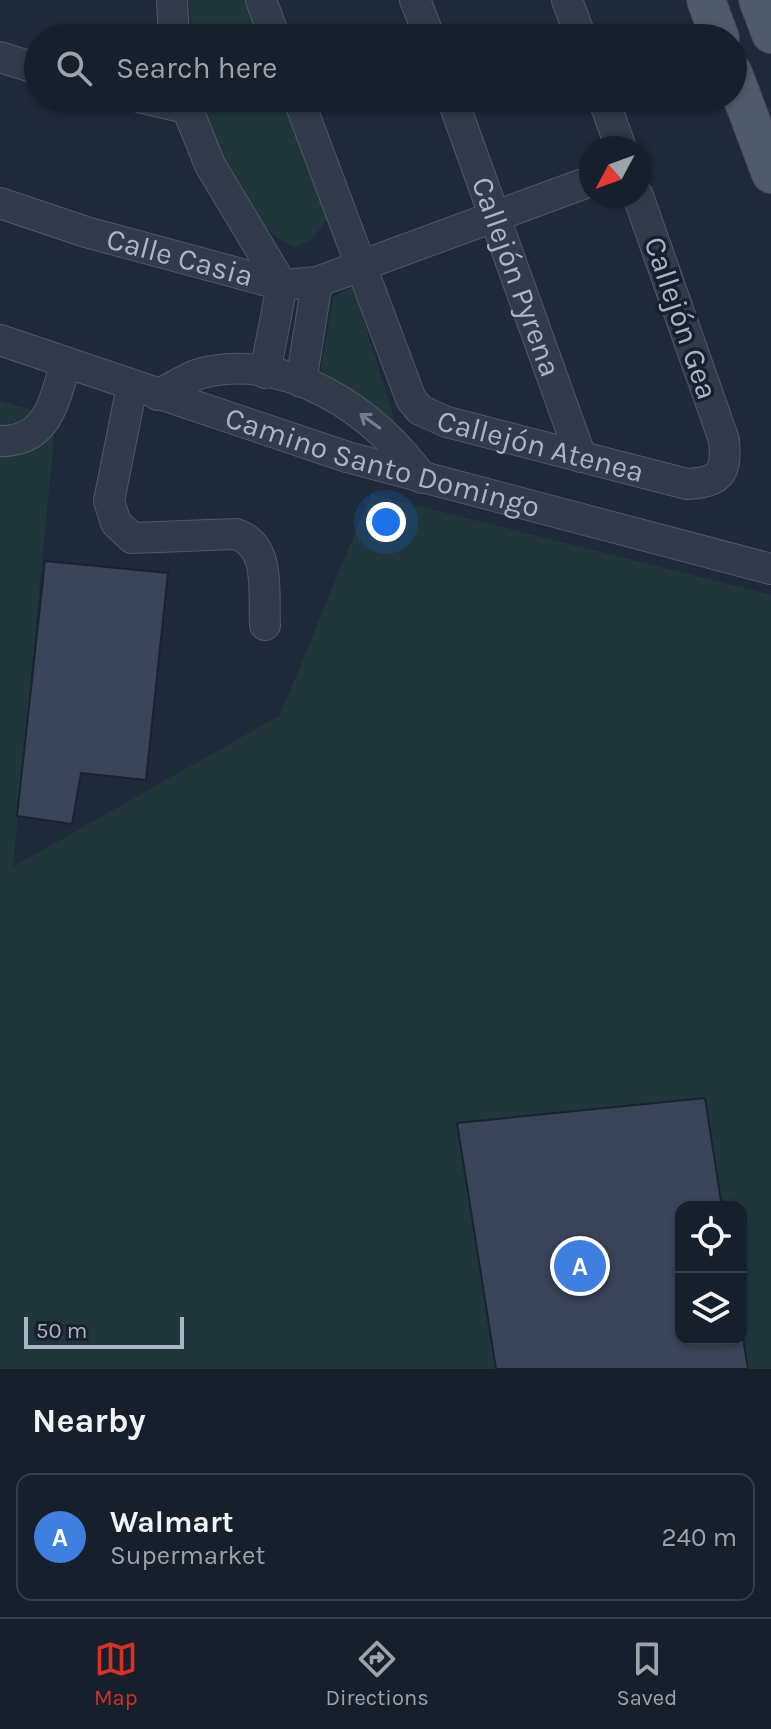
<!DOCTYPE html>
<meta charset="utf-8">
<style>
:root{--surface:#161f2c;--page:#232c38;--text:#f1f3f6;--muted:#9ea2a9;--line:#353d48;--accent:#d93025}
body{margin:0;font-family:Karla,sans-serif;background:var(--page);color:var(--text)}
.controls{position:absolute;right:24px;bottom:24px;display:grid;overflow:hidden;border-radius:16px;box-shadow:0 2px 6px #0004}
.controls button{width:72px;height:72px;display:grid;place-items:center;padding:0;border:0;border-bottom:2px solid var(--line);background:var(--surface);color:var(--text);font:40px sans-serif}
.compass{position:absolute;left:579px;top:136px;width:72px;height:72px;border-radius:50%;background:var(--surface);box-shadow:0 2px 6px #0004;rotate:229deg}
.scale{position:absolute;left:24px;bottom:20px;width:160px;box-sizing:border-box;padding-left:8px;border:4px solid #acb5c7;border-top:0;font-size:22px;line-height:28px;white-space:nowrap;color:#acb5c7;-webkit-text-stroke:6px #18202e;paint-order:stroke}
.you{position:absolute;left:386px;top:522px;width:28px;height:28px;margin:-20px;border:6px solid #fff;border-radius:50%;background:#1a73e8;box-shadow:0 0 0 12px #1a73e833}
.badge{display:grid;place-items:center;width:52px;height:52px;border-radius:50%;background:var(--accent);color:#fff;font-size:26px;font-weight:700}
.pin{position:absolute;translate:-50% -50%;border:4px solid #fff;box-shadow:0 2px 8px #0006}
.list{margin:0;padding:0;list-style:none}
h2{display:flex;justify-content:space-between;align-items:center;height:104px;margin:0;padding:0 32px;font-size:34px}
h2 small{font-size:26px;font-weight:400;color:var(--muted)}
.list li{display:grid;grid-template-columns:52px 1fr auto;gap:24px;align-items:center;box-sizing:border-box;height:128px;margin:0 16px 16px;padding:0 16px;border:2px solid var(--line);border-radius:16px}
.list b{display:block;font-size:30px;white-space:nowrap}
.list p{margin:0;font-size:26px;white-space:nowrap;color:var(--muted)}
.list em{font-size:26px;font-style:normal;color:var(--muted)}
.icon{flex:none;width:44px;height:44px;fill:none;stroke:currentColor;stroke-width:2;stroke-linecap:round;stroke-linejoin:round}
.map{position:relative;flex:none;width:771px;height:1369px;overflow:hidden}
.search{position:absolute;background:var(--surface);box-shadow:0 2px 6px #0004;left:24px;right:24px;top:24px;height:88px;display:flex;align-items:center;gap:20px;box-sizing:border-box;padding:0 28px;border-radius:44px;color:var(--muted);font-size:30px}
.sheet{height:248px;background:var(--surface)}
nav{display:flex;justify-content:space-around;align-items:center;box-sizing:border-box;height:112px;border-top:2px solid var(--line);background:var(--surface);font-size:22px;color:var(--muted)}
nav a{display:grid;justify-items:center;gap:4px}
nav .on{color:var(--accent)}
.map>svg:first-child{display:block}
.green{fill:#20363b;fill-rule:evenodd}
.building{fill:#3a455a;stroke:#192230;stroke-width:2}
.lines{fill:none;stroke-linecap:round;stroke-linejoin:round}
.minor-casing{stroke:#4f5868;stroke-width:32}
.major-casing{stroke:#3b4453;stroke-width:40}
.minor{stroke:#323b4a;stroke-width:30}
.major{stroke:#4f5a6a;stroke-width:38}
.oneway{stroke:#757e8f}
.labels{text-anchor:middle;dominant-baseline:central;stroke-width:7;stroke-linejoin:round;paint-order:stroke}
.street-label{font-size:30px;fill:#acb5c7;stroke:#18202e}
</style>
<div class="map">
<svg width="771" height="1369" viewBox="0 0 771 1369">
<rect width="100%" height="100%" fill="#1e293a"/>
<g class="green">
<path d="M189 0H250L265 38H191Z"/>
<path d="M200 98H288L332 212 312 240 295 247C246 228 209 148 200 98Z"/>
<path d="M353 286 399 434 320 376 333 297Z"/>
<path d="M0 401 56 416 13 867 280 715 371 494 771 595V1369H0ZM681 1207H741V1339H681Z"/>
</g>
<g class="building">
<path d="M45 561 168 573 146 780 81 773 72 824 17 816Z"/>
<path d="M705 1098 722 1207H681V1339H741V1325L748 1369H496L457 1123Z"/>
</g>
<g class="lines">
<g class="minor-casing">
<g id="minor">
<path d="M172 0 174 38"/>
<path d="M261 0 275 38"/>
<path d="M415 0 430 38"/>
<path d="M567 0 581 38"/>
<path d="M0 57 38 69"/>
<path d="M142 98 185 108"/>
<path d="M183 98 210 165 282 285 265 373"/>
<path id="s1" d="M298 98 411 399 420 410 447 422 687 484C721 482 727 473 724 440L638 196"/>
<path id="s2" d="M452 98 581 457"/>
<path d="M603 98 621 148"/>
<path id="s3" d="M0 203 86 232 282 285 317 282 591 181"/>
<path id="s4" d="M0 340 347 457 771 569"/>
<path d="M301 382 317 282"/>
<path d="M132 386 109 501 116 523 132 538 236 534C272 546 263 593 265 625"/>
<path d="M158 395C172 388 187 377 202 373 287 352 376 412 422 478"/>
<path d="M0 441C48 442 54 401 66 363"/>
</g>
</g>
<g class="major-casing">
<g id="major">
<path d="M706 0 720 38"/>
<path d="M758 0 771 34"/>
<path d="M733 73 771 174"/>
</g>
</g>
<use href="#minor" class="minor"/>
<use href="#major" class="major"/>
</g>
<defs><path id="oneway-shaft" d="M-6 0H5M1.5-3L5.5 0L1.5 3" fill="none" stroke-width="1.6" stroke-linecap="round" stroke-linejoin="round" transform="scale(2)"/></defs>
<use class="oneway" href="#oneway-shaft" transform="translate(370 421) rotate(-144)"/>
<g class="labels">
<g class="street-label">
<text stroke="none"><textPath href="#s3" startOffset="188">Calle Casia</textPath></text>
<text stroke="none"><textPath href="#s2" startOffset="190">Callejón Pyrena</textPath></text>
<text transform="translate(681 318) rotate(71)">Callejón Gea</text>
<text stroke="none"><textPath href="#s1" startOffset="462">Callejón Atenea</textPath></text>
<text stroke="none"><textPath href="#s4" startOffset="402">Camino Santo Domingo</textPath></text>
</g>
</g>
</svg>
<div class="controls">
<button><svg class="icon" aria-label="locate" viewBox="0 0 24 24"><circle cx="12" cy="12" r="6"/><path d="M12 2v4M12 18v4M2 12h4M18 12h4"/></svg></button>
<button><svg class="icon" aria-label="layers" viewBox="0 0 24 24"><path d="M12 4l9 5-9 5-9-5zM3 14l9 5 9-5"/></svg></button>
</div>
<svg class="compass" viewBox="-18 -18 36 36"><path d="M0-13l5 13h-10z" fill="#e53935"/><path d="M0 13l5-13h-10z" fill="#9ea2a9"/></svg>
<div class="scale">50 m</div>
<div class="you"></div>
<div class="pin badge" style="left:580px;top:1266px;background:#3f7fe0">A</div>
<div class="search"><svg class="icon" aria-label="search" viewBox="0 0 24 24"><circle cx="10" cy="10" r="6"/><path d="M15 15l6 6"/></svg>Search here</div>
</div>
<section class="sheet">
<h2>Nearby<small></small></h2>
<ul class="list">
<li><span class="badge" style="background:#3f7fe0">A</span><div><b>Walmart</b><p>Supermarket</p></div><em>240 m</em></li>
</ul>
</section>
<nav>
<a class="on"><svg class="icon" aria-label="map" viewBox="0 0 24 24"><path d="M3 6l6-2 6 2 6-2v14l-6 2-6-2-6 2zM9 4v14M15 6v14"/></svg>Map</a>
<a><svg class="icon" aria-label="directions" viewBox="0 0 24 24"><path d="M12 3l9 9-9 9-9-9zM9 14v-3h6M13 9l2 2-2 2"/></svg>Directions</a>
<a><svg class="icon" aria-label="saved" viewBox="0 0 24 24"><path d="M7 4h10v16l-5-4-5 4z"/></svg>Saved</a>
</nav>
